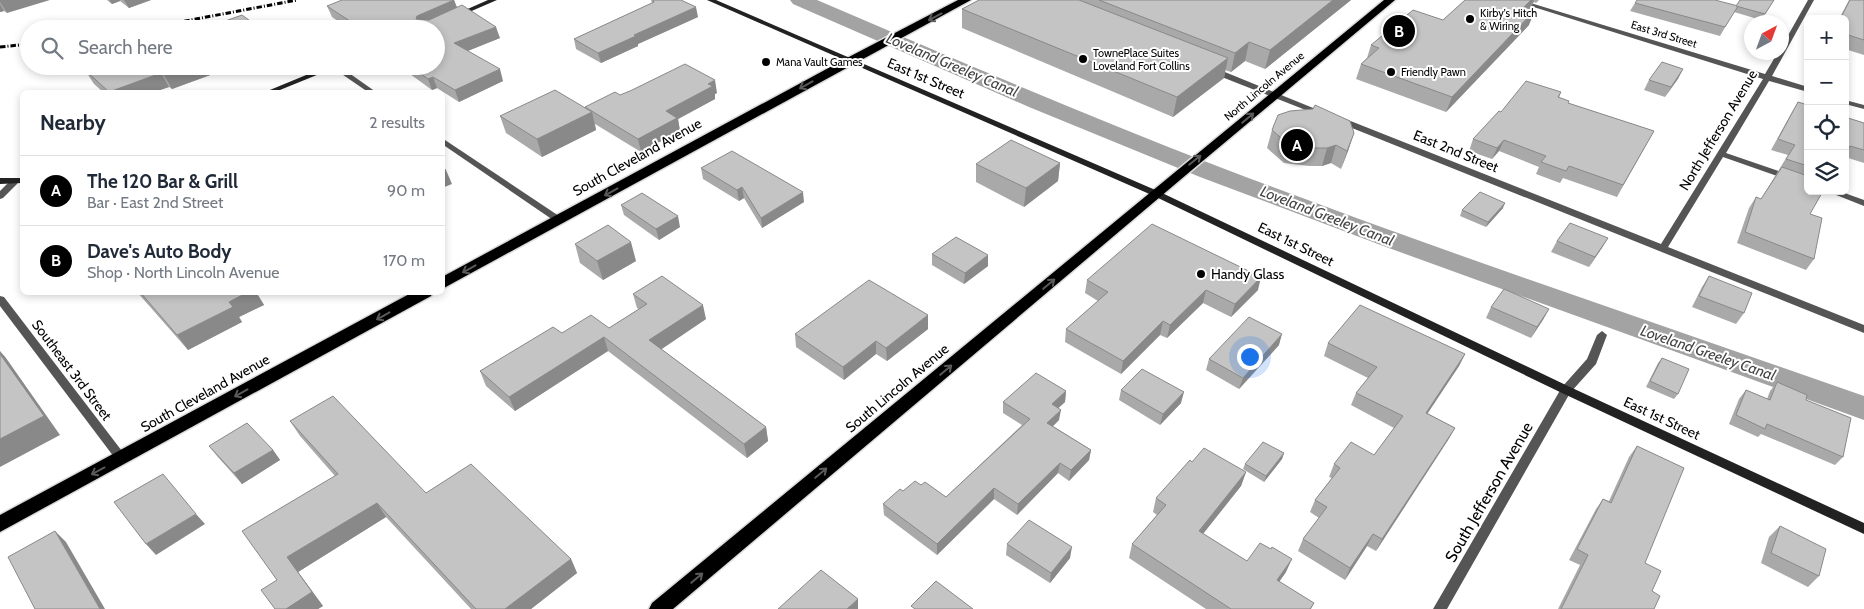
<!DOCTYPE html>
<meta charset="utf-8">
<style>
:root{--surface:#fff;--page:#f2f2f3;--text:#1f2937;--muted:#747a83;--line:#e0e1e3;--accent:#000}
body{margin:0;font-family:Cabin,sans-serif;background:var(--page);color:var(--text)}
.controls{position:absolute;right:15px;top:15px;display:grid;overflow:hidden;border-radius:8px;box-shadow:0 2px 8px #0003}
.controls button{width:45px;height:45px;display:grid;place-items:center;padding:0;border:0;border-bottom:1px solid var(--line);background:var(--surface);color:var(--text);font:25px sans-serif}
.compass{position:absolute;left:1744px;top:15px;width:45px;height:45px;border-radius:50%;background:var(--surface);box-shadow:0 2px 8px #0003;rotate:41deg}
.you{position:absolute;left:1249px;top:356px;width:18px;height:18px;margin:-12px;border:4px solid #fff;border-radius:50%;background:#1a73e8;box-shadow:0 0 0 8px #1a73e833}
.badge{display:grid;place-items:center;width:32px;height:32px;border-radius:50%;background:var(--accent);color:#fff;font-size:16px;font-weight:700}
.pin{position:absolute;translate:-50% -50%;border:2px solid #fff;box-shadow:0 1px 5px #0006}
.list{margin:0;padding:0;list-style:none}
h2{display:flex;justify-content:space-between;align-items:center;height:65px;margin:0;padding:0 20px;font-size:21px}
h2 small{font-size:16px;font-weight:400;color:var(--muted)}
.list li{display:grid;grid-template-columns:32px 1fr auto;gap:15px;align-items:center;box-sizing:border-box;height:70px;padding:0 20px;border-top:1px solid var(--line)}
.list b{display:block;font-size:19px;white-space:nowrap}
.list p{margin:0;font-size:16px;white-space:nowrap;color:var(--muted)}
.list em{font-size:16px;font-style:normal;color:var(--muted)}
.icon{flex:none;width:28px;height:28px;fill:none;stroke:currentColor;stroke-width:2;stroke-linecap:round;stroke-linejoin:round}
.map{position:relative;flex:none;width:1864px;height:609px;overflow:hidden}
.search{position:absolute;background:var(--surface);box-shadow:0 2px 8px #0003;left:20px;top:20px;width:425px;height:55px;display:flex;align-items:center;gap:12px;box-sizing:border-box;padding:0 18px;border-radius:28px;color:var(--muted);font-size:19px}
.panel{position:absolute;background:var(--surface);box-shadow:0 2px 8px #0003;left:20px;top:90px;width:425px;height:205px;border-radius:8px}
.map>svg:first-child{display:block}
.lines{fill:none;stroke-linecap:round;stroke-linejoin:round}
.canal{fill:#a3a3a3;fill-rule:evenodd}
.highway-casing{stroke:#dbdbdb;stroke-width:3}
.street{fill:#555;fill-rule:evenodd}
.secondary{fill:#222;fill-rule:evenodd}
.highway{fill:#000;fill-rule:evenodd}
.rail{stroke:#000;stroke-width:3;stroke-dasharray:5.5 2 1 2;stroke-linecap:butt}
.wall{fill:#a9a9a9}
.shaded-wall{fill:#898989}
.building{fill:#c4c4c4;stroke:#898989}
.oneway{stroke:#595959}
.poi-dot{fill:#000;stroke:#fff;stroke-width:2}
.labels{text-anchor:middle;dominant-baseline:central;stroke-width:4;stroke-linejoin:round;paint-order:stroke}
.far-poi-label{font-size:11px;fill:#000;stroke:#fff;text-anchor:start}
.far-street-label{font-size:11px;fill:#000;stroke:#fff}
.street-label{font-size:14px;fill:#000;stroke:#fff}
.poi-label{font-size:14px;fill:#000;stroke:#fff;text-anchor:start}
.water-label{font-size:15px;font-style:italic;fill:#444;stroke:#fff}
.near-street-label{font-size:16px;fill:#000;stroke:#fff}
</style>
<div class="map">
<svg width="1864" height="609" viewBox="0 0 1864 609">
<rect width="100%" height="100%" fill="#fff"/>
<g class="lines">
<path class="canal" d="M790 0H817C950 57 1082 114 1217 166 1431 248 1648 320 1864 396V420L1386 247 1200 177 1029 107 793 4Z"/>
<g class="highway-casing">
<g id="highway">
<path d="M958 0H971L442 289V277L845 59Z"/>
<path d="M1384 0H1395L1186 175 673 609H649L652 603Z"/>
<path d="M413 292H433L431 296 0 532V515Z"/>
</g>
</g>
<g class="street">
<path d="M1511 0H1521L1765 74 1778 52H1782V46L1808 0H1814L1772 76 1808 87V92L1769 81 1726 153 1808 181V187L1723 157 1668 247 1864 325V333L1337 122V118H1343L1661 244 1763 79Z"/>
<path d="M330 66H339L376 92H368Z"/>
<path d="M1209 68H1215L1328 114 1327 116H1321L1209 72Z"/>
<path d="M1845 100 1864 105V109L1845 104Z"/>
<path d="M442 138 562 218 564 220 562 222H556L442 144Z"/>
<path d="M14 179 18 182 17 184 3 198 0 199V191L11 180Z"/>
<path d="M1826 191H1839L1864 200V206Z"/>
<path d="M0 296 4 297 125 455 127 458 125 461 121 463 117 461 0 306Z"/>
<path d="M1602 331 1607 335 1596 364 1570 393 1447 609H1433L1562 387 1587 359 1597 335Z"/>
</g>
<g class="secondary">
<path d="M488 0H497L460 16 454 15Z"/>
<path d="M707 0H716L1160 192 1570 387 1864 523V534L1562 393 1154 196Z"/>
<path d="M328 66H339L275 92H265Z"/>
<path d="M0 178H22V183L0 184Z"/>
</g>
<use href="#highway" class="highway"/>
<g class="rail">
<path d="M143 29 297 0"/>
<path d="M0 47 29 44"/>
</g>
</g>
<g class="wall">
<path d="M0 0 7 13 4 11 0 12Z"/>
<path d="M107 0H151L129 8 120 1 112 4Z"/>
<path d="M454 0 457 7 500 38 467 51 503 81 459 102 437 88 432 90 399 66H436V29H349L332 17 327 6Z"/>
<path d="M651 0H681L698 17 638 44V46L601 63 576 49 574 39 652 3Z"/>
<path d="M979 0H1351L1265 69 1245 61 1231 72 1225 70 1224 78 1173 117 962 28V9Z"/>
<path d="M1465 0H1539L1536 3 1534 2 1530 9 1529 25 1446 112 1356 79 1361 64 1367 58 1371 45 1443 20Z"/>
<path d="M1774 0 1761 20 1734 12 1720 36 1630 11 1635 3 1736 6Z"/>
<path d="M1849 0H1864V55L1845 49V19H1839Z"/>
<path d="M1683 69 1665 97 1644 90 1649 80Z"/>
<path d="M85 70 211 71 213 74 172 89 169 87 154 92H103L94 84Z"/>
<path d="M1561 92 1559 98 1568 103 1654 131 1617 197 1563 178 1560 183 1536 174 1539 167 1499 151 1492 159 1469 151 1473 139 1501 112Z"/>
<path d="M717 93 715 94V99L678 119 680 131 641 152 595 124 596 130 542 157 506 133 500 116 585 108V107L620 95Z"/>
<path d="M1798 102 1808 105V191L1814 259 1806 270 1737 243 1749 208 1756 197 1761 199 1788 155 1771 150 1792 112Z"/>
<path d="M1845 117 1864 123V163L1845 157Z"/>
<path d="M1272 130 1354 133 1348 151 1341 169 1331 163 1322 166H1309L1284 163 1267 148Z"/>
<path d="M1060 163 1058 181 1024 207 976 182V164Z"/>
<path d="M701 168 804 202 762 228 744 198 739 201 703 179Z"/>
<path d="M621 205 680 227 659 240 624 215Z"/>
<path d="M1503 208 1486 227 1460 216 1462 210Z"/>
<path d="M1608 238 1589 267 1551 252 1557 241Z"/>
<path d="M575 244 636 261 603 280 580 263Z"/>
<path d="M932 254 988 266 964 284 932 265Z"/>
<path d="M1709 276 1744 313 1736 324 1692 307 1702 287Z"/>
<path d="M1087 280 1258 290 1231 317 1203 303 1167 338 1160 335 1121 374 1065 342 1066 329 1098 301 1085 293Z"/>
<path d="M137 292H256L264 305 239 317 242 322 188 350Z"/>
<path d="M633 294 706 319 661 349 766 427 768 441 747 458 608 351 515 411 486 386 480 371 562 333 609 328 639 309 637 308Z"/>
<path d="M1491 307 1549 309 1531 338 1486 318Z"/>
<path d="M928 315V329L887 361 876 354 844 380 796 347 795 334Z"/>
<path d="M1328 343 1465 354 1459 366 1427 413 1455 428 1448 440 1376 551 1367 546 1345 580 1298 551 1303 539 1319 518 1310 512 1315 500 1332 478 1329 477 1334 464 1374 455 1394 428 1351 405 1356 393 1368 378 1324 356Z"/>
<path d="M1279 345 1239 389 1206 370 1209 359Z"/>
<path d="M1662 358 1678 394 1674 399 1646 387 1658 363Z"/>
<path d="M1777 382 1806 400 1843 457 1835 465 1761 434 1758 437 1729 424 1739 399 1746 390 1767 399 1770 391Z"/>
<path d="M1121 390 1181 403 1160 425 1119 400Z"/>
<path d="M1066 391 1065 402 1058 408 1059 420 1053 426 1091 450 1089 460 1069 481 1058 473 1017 515 994 499 937 555 884 515 883 504 903 491 921 485 946 497 1022 425 1003 413V402Z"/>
<path d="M290 421 426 493 571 559 577 573 531 609H471L386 517 298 572 323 606 318 609H275L277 580 335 476 300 436Z"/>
<path d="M209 446 273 450 280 460 242 484 217 456Z"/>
<path d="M1637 446 1645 563 1652 591 1654 609H1558L1580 565 1569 560 1596 509 1603 499 1609 501 1629 457Z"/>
<path d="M1284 453 1282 459 1264 482 1243 469 1245 464Z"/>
<path d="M1192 462 1246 472 1241 486 1203 534 1247 561 1286 572 1279 582 1314 603 1311 609H1206L1129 558 1132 544 1157 515 1153 512 1156 498Z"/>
<path d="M1780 526 1819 576 1808 587 1761 563 1769 537Z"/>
<path d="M1007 544 1070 558 1050 583 1006 555Z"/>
</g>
<g class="shaded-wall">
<path d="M0 0H50L7 13 0 2Z"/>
<path d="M109 0H120V1L112 4Z"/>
<path d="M124 0H151L129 8Z"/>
<path d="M454 0 458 11 421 27 416 19 417 16Z"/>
<path d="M1333 0H1351L1265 69 1270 50Z"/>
<path d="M1531 0H1534L1531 8 1518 22 1524 7Z"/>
<path d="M0 4 4 11 0 12Z"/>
<path d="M696 7 698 17 638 44V46L601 63 598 53 634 35Z"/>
<path d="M1535 10 1529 25 1446 112 1452 97Z"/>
<path d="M496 27 500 38 458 55 454 43Z"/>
<path d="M1249 42 1245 61 1231 72 1235 53Z"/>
<path d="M1228 58 1224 78 1173 117 1177 97Z"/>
<path d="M188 66H223L211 71 213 74 172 89 164 75Z"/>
<path d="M500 69 503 81 459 102 455 90Z"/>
<path d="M1683 69 1678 79 1665 97 1671 87Z"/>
<path d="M161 73 169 87 154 92H109Z"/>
<path d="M433 77 437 88 432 90 428 79Z"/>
<path d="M715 80 717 93 715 94V99L678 119 680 131 641 152 638 139 666 111 708 84Z"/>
<path d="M592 112 596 130 542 157 537 139Z"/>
<path d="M1354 133 1348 151 1341 169 1347 151Z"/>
<path d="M1504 140 1499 151 1492 159 1497 148Z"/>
<path d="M1336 145 1331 163 1322 166 1327 148Z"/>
<path d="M1060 163 1058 181 1024 207 1026 188Z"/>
<path d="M446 170 452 184 442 188V172Z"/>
<path d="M742 187 744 198 739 201 737 190Z"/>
<path d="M803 192 804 202 762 228 761 218Z"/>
<path d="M1505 203 1503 208 1486 227 1488 222Z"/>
<path d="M678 216 680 227 659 240 656 229Z"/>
<path d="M1608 238 1602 248 1589 267 1595 257Z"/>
<path d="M631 242 636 261 603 280 597 261Z"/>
<path d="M988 255V266L964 284 965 273Z"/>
<path d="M1261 277 1258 290 1231 317 1235 304Z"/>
<path d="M1206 290 1203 303 1167 338 1170 325Z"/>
<path d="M248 292H256L264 305 239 317 242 322 188 350 177 335 229 302Z"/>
<path d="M703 305 706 319 653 355 649 340Z"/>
<path d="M1549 309 1543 320 1531 338 1537 327Z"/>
<path d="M928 315V329L887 361 886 348Z"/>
<path d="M1163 321 1160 335 1121 374 1123 361Z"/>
<path d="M1282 334 1279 345 1239 389 1243 378Z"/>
<path d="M604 337 608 351 515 411 509 397Z"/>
<path d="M876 341V354L844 380 843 367Z"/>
<path d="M0 351 6 358 60 435 0 467Z"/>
<path d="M1465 354 1459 366 1420 425 1426 413Z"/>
<path d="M1066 391 1065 402 1051 415 1052 404Z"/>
<path d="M1184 392 1181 403 1160 425 1163 414Z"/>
<path d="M1061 410 1059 420 1046 433 1047 423Z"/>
<path d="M766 427 768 441 747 458 744 444Z"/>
<path d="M1455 428 1448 440 1376 551 1382 539Z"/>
<path d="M273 450 280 460 242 484 234 473Z"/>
<path d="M1091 450 1089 460 1069 481 1071 470Z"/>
<path d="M1284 453 1282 459 1264 482 1266 476Z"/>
<path d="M1060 463 1058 473 1017 515 1018 504Z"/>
<path d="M1246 472 1241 486 1194 545 1199 531Z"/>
<path d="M994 488V499L937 555V544Z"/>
<path d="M377 503 386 517 298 572 323 606 318 609H286L287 557Z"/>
<path d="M196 514 205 524 156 555 146 544Z"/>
<path d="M55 531 66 542 105 609H100Z"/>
<path d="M1373 534 1367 546 1345 580 1350 568Z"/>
<path d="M1072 547 1070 558 1050 583 1051 573Z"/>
<path d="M571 559 577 573 531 609H505Z"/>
<path d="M1292 559 1286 572 1271 593 1277 580Z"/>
<path d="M858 599V609H847Z"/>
</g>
<g class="building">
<path d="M342 0H454L417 16 416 19 429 20 462 5 496 27 454 43 500 69 455 90 433 77 428 79 410 66H436V29H362L327 6Z"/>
<path d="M653 0H681L696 7 634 35 636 36 598 53 574 39 654 2Z"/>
<path d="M979 0H1079L1228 58 1177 97 962 9Z"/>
<path d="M1099 0H1333L1270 50 1249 42 1235 53Z"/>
<path d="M1465 0H1531L1524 7 1535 10 1452 97 1361 64 1379 48 1371 45 1413 10 1443 20Z"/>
<path d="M1637 0H1715L1738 6 1725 27 1635 3Z"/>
<path d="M1740 0H1774L1765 14 1736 6Z"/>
<path d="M1850 0H1864V40L1845 34V19H1840Z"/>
<path d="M242 15 261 29H203Z"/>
<path d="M1662 62 1683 69 1671 87 1649 80Z"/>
<path d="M685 64 715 80 708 84 713 86 666 111 677 118 638 139 585 107 615 92 620 95 630 91Z"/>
<path d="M97 66H188L164 75 161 73 109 92 85 70Z"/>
<path d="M1526 81 1561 92 1558 97 1569 101 1568 103 1654 131 1623 185 1569 166 1566 171 1541 162 1546 156 1504 140 1497 148 1473 139 1499 111 1501 112Z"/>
<path d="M555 90 592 112 537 139 500 116Z"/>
<path d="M1798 102 1808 105V166L1786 159 1795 145 1778 139Z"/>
<path d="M1315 105 1350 121 1354 133 1347 151 1336 145 1327 148H1315L1289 145 1272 130 1278 115 1290 111 1313 109Z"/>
<path d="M1845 117 1864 123V150L1850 146 1845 157Z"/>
<path d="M1011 140 1060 163 1026 188 976 164Z"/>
<path d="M732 151 803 192 761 218 742 187 737 190 701 168Z"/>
<path d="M442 167 446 170 442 172Z"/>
<path d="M1782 167 1808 176V191H1823L1810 214 1822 218 1814 259 1745 232 1756 197 1761 199Z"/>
<path d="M1480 192 1505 203 1488 222 1462 210Z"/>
<path d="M642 193 678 216 656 229 621 205Z"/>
<path d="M1570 223 1608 238 1595 257 1557 241Z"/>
<path d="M1152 224 1261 277 1235 304 1206 290 1170 325 1163 321 1123 361 1066 329 1108 292 1087 280Z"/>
<path d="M608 225 631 242 597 261 575 244Z"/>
<path d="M956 237 988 255 965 273 932 254Z"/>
<path d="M662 276 703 305 649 340 766 427 744 444 604 337 509 397 480 371 553 327 562 333 591 315 609 328 647 304 633 294Z"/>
<path d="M1709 276 1752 293 1744 313 1699 296Z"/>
<path d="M869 280 928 315 886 348 876 341 843 367 795 334Z"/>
<path d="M1504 289 1549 309 1537 327 1491 307Z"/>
<path d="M140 292H248L229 302 233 307 177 335Z"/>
<path d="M1360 305 1465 354 1426 413 1455 428 1382 539 1373 534 1350 568 1303 539 1327 507 1315 500 1340 468 1334 464 1351 442 1374 455 1403 416 1356 393 1377 367 1328 343Z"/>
<path d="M1249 317 1282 334 1243 378 1209 359Z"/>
<path d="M0 354 44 416 0 439Z"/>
<path d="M1662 358 1689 369 1678 394 1650 381Z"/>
<path d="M1142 369 1184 392 1163 414 1121 390Z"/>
<path d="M1036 373 1066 391 1052 404 1061 410 1047 423 1091 450 1071 470 1060 463 1018 504 994 488 937 544 883 504 900 489 903 491 915 481 921 485 925 482 946 497 1030 419 1003 402Z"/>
<path d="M1777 382 1807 395 1806 400 1851 418 1843 457 1767 424 1765 429 1736 415 1746 390 1770 400Z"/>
<path d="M333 396 426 493 471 464 571 559 505 609H476L377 503 287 557 312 592 286 609H275L261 590 277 580 242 531 338 474 290 421Z"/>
<path d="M247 423 273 450 234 473 209 446Z"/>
<path d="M1263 442 1284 453 1266 476 1245 464Z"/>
<path d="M1637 446 1684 468 1645 563 1661 571 1652 591 1660 596 1654 609H1561L1588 555 1577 549 1603 499 1611 503Z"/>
<path d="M1204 448 1246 472 1199 531 1247 561 1260 543 1271 549 1272 547 1292 559 1277 580 1314 603 1310 609H1231L1132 544 1166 505 1156 498 1190 460 1192 462Z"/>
<path d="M163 474 196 514 146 544 114 502Z"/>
<path d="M1029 520 1072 547 1051 573 1007 544Z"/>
<path d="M1780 526 1826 549 1819 576 1771 553Z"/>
<path d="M55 531 100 609H35L8 557Z"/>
<path d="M821 570 858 599 847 609H778Z"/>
<path d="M936 581 973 609H915L911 606Z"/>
</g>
<defs><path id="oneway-shaft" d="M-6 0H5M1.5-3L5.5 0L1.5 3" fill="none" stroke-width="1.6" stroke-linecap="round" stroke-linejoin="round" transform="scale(1.25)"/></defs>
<g class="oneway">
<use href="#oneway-shaft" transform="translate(935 17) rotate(152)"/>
<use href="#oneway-shaft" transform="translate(806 85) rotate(151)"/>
<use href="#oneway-shaft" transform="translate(1248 118) rotate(-40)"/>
<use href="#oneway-shaft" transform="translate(1195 160) rotate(-39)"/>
<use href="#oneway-shaft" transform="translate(611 192) rotate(151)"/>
<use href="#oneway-shaft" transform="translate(469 269) rotate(151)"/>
<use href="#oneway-shaft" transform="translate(1049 284) rotate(-40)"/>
<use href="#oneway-shaft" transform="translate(383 316) rotate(151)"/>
<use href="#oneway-shaft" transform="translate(946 370) rotate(-40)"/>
<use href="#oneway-shaft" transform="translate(241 393) rotate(151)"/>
<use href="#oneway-shaft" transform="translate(98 471) rotate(152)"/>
<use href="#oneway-shaft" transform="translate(821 473) rotate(-40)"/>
<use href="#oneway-shaft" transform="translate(697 578) rotate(-40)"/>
</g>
<g class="poi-dot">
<circle cx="1470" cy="19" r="5"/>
<circle cx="1083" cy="59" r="5"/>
<circle cx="766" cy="62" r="5"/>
<circle cx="1391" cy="72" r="5"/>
<circle cx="1201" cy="274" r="5"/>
</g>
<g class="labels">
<g class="far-poi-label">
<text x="1480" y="13">Kirby's Hitch<tspan x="1480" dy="13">&amp; Wiring</tspan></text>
<text x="1093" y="53">TownePlace Suites<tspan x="1093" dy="13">Loveland Fort Collins</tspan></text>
<text x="776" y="62">Mana Vault Games</text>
<text x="1401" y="72">Friendly Pawn</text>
</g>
<g class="far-street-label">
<text transform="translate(1664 34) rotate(17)">East 3rd Street</text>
<text transform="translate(1264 86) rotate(-40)">North Lincoln Avenue</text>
</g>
<g class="street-label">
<text transform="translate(926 78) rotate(23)">East 1st Street</text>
<text transform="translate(1718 130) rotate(-59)">North Jefferson Avenue</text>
<text transform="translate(1456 151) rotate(22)">East 2nd Street</text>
<text transform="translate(637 157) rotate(-29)">South Cleveland Avenue</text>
<text transform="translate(1296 244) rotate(26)">East 1st Street</text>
<text transform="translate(72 370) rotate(53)">Southeast 3rd Street</text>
<text transform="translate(897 388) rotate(-40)">South Lincoln Avenue</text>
<text transform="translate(205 393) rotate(-29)">South Cleveland Avenue</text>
<text transform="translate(1662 418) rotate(25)">East 1st Street</text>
</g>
<g class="poi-label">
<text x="1211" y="274">Handy Glass</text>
</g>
<g class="water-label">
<text transform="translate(952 65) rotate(23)">Loveland Greeley Canal</text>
<text transform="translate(1327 216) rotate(21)">Loveland Greeley Canal</text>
<text transform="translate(1708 353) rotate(19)">Loveland Greeley Canal</text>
</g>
<g class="near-street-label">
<text transform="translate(1489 492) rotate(-60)">South Jefferson Avenue</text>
</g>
</g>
</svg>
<div class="controls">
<button>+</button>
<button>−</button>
<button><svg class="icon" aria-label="locate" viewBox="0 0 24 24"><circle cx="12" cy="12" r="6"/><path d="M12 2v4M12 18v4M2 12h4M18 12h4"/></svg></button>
<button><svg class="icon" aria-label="layers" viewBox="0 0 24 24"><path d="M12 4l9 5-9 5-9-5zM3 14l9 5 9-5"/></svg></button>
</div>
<svg class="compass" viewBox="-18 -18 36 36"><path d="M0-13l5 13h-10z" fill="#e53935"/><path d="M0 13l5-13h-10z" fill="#747a83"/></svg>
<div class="you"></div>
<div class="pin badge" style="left:1297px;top:145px">A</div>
<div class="pin badge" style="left:1399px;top:31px">B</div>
<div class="search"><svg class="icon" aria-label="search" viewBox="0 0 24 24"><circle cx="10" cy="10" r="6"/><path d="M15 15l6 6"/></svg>Search here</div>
<section class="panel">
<h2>Nearby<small>2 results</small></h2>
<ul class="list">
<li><span class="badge">A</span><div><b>The 120 Bar &amp; Grill</b><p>Bar · East 2nd Street</p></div><em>90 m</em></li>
<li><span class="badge">B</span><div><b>Dave's Auto Body</b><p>Shop · North Lincoln Avenue</p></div><em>170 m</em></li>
</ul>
</section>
</div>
